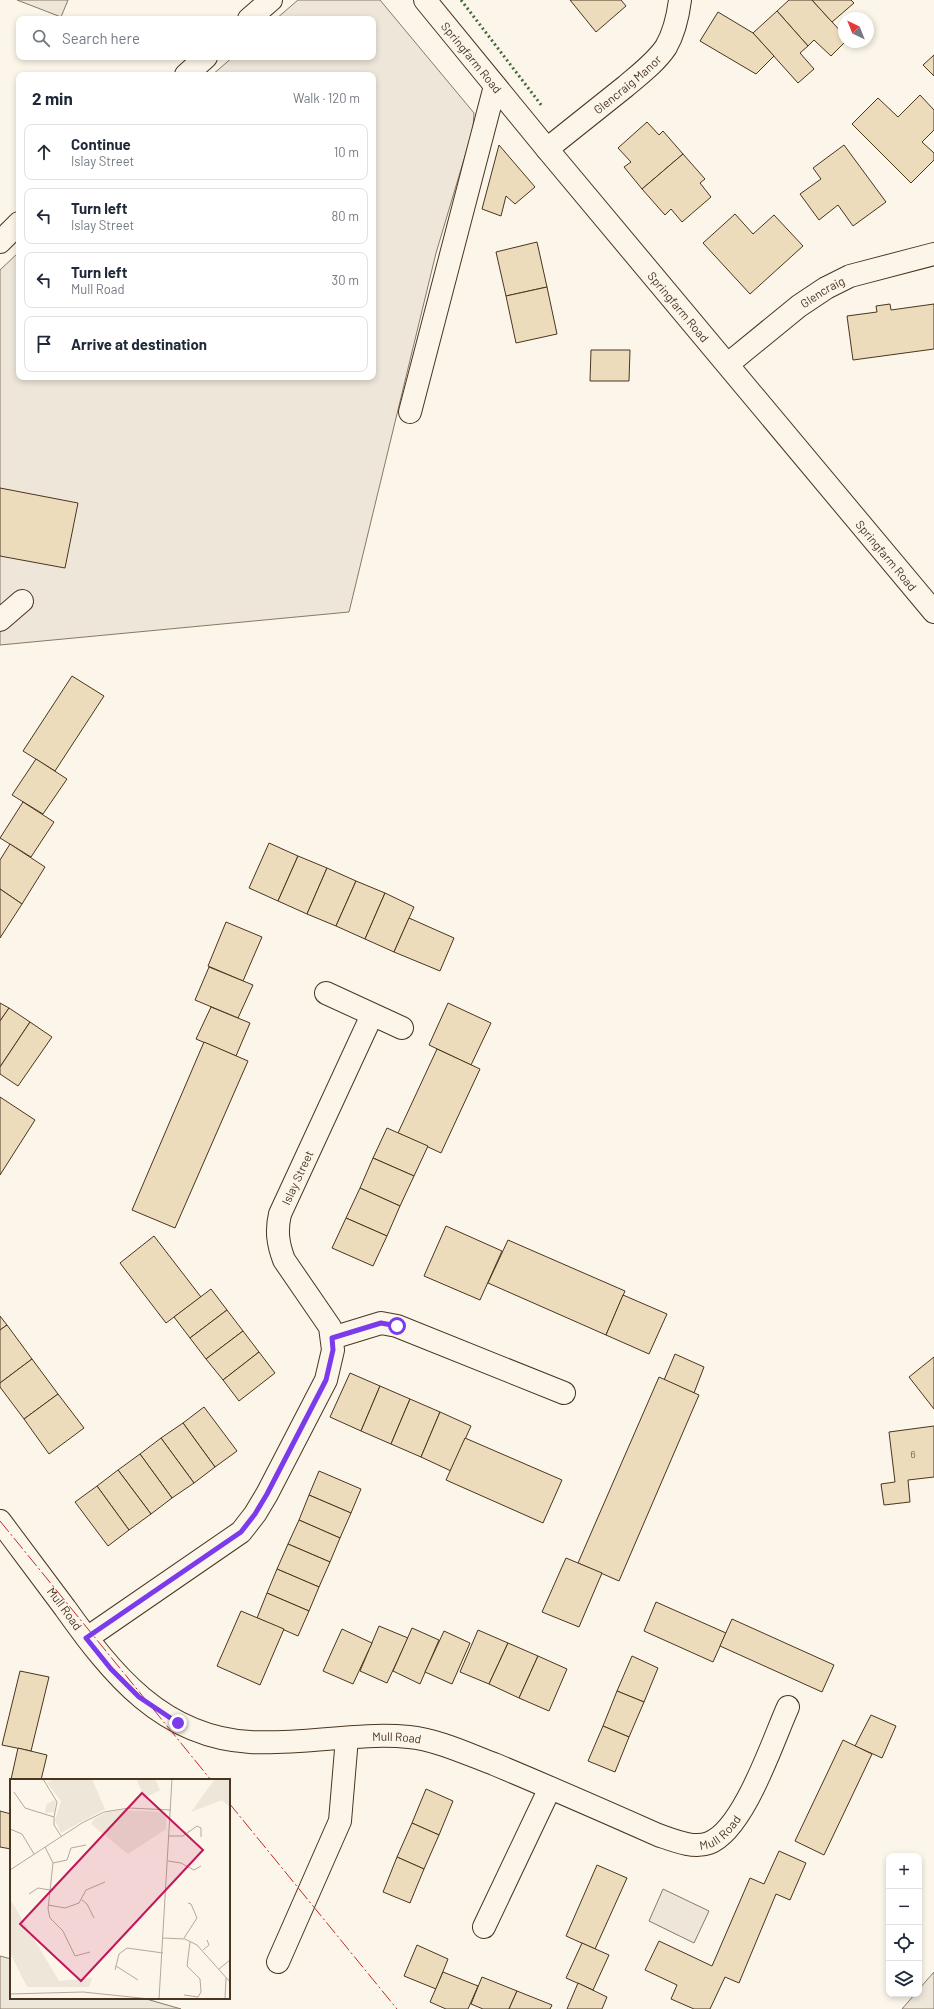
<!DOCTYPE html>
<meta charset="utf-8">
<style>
:root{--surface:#fff;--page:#f2f2f3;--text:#1f2937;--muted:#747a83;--line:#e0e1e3}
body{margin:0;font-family:Barlow,sans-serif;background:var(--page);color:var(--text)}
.controls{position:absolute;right:12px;bottom:12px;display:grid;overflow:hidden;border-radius:8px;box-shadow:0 2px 6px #0003}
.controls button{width:36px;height:36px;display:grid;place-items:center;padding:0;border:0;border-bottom:1px solid var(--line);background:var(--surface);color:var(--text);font:20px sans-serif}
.compass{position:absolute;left:838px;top:12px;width:36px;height:36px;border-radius:50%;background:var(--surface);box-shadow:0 2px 6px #0003;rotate:317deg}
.stop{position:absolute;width:12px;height:12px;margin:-9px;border:3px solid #7c3aed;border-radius:50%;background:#fff}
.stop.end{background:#7c3aed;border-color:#fff;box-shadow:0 1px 4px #0008}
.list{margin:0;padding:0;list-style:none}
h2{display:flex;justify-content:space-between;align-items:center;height:52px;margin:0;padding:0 16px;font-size:17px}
h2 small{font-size:13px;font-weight:400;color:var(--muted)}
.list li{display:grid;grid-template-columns:26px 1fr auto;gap:12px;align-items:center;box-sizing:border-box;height:56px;margin:0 8px 8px;padding:0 8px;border:1px solid var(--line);border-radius:8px}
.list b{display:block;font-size:15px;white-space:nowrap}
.list p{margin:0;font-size:13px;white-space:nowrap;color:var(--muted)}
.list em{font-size:13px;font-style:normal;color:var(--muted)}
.icon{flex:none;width:22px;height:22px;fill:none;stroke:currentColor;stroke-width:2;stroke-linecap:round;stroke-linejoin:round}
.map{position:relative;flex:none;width:934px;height:2009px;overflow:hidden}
.search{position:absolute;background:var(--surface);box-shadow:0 2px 6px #0003;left:16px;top:16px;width:360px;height:44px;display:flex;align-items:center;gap:10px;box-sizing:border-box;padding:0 14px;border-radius:8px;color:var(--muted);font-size:15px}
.panel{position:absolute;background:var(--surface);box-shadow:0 2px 6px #0003;left:16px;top:72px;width:360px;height:308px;border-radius:8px}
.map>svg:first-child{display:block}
.green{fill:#ede6d9;stroke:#887966}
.building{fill:#ecdcbc;stroke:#4a3520}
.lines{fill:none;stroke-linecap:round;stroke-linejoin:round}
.minor-casing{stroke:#4a3520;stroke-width:24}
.minor{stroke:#fbf6e9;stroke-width:22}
.hedge{stroke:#436837;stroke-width:3;stroke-dasharray:2 3;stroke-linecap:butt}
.power{stroke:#c62828;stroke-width:1;stroke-dasharray:14 3 2 3;stroke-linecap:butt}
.route{stroke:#7c3aed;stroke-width:5}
.labels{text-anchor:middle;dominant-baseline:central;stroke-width:3;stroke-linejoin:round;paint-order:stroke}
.number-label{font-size:10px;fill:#725f47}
.street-label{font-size:12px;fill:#4a3520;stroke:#fbf6e9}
.inset-road{fill:none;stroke:#b4a999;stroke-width:1}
.view{fill:#c2185b;fill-opacity:0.15;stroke:#c2185b;stroke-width:2}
.inset-edge{fill:none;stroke:#4a3520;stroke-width:2}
</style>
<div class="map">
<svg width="934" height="2009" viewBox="0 0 934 2009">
<rect width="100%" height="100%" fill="#fbf6e9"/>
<g class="green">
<path d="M17 0H68L61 17Z"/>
<path d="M298 0H380L474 113 473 129 436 253 349 612 0 645V270L19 252V377H373V75H212L233 57H373V19H276Z"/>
<path d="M663 1889 709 1911 694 1943 649 1921Z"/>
<path d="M0 1956 11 1959V1998H143L181 2009H0Z"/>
<path d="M934 1972V2009H902L915 1994H919V1989Z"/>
</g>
<g class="building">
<path d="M570 0H621L626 6 596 32Z"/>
<path d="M789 0H812L844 35 845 42 831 56 814 40 808 46 777 11Z"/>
<path d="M812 0H851L854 3 832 22Z"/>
<path d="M777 11 808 46 800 53 814 69 798 83 753 33Z"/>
<path d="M718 12 753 33 774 56 756 74 700 41Z"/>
<path d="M934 55V76L923 65Z"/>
<path d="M920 95 934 110V130L922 142 934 153V160L911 183 852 124 878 98 898 117Z"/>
<path d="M647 122 659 135 663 131 683 154 642 189 624 167 631 162 618 148Z"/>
<path d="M499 145 535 187 515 204 506 196 501 216 482 209Z"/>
<path d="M844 145 886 202 853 226 838 205 819 220 800 194 821 179 813 168Z"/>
<path d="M683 154 705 179 700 183 711 197 682 222 671 209 665 215 642 189Z"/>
<path d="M735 214 753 234 774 215 803 246 750 294 703 243Z"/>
<path d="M537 242 547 287 506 296 496 252Z"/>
<path d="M547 287 557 334 516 343 506 296Z"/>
<path d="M890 304 891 310 934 304V349L853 360 847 316 877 312 876 306Z"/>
<path d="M591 350H630L629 381H590Z"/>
<path d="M0 488 78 503 65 568 0 556Z"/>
<path d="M72 676 104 696 55 771 23 751Z"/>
<path d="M36 759 67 779 43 814 12 795Z"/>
<path d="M23 802 54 822 31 857 0 838Z"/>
<path d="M269 843 298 856 278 901 249 888Z"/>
<path d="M10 844 45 867 22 904 0 889V860Z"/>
<path d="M298 856 327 868 307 914 278 901Z"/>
<path d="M327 868 356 881 336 926 307 914Z"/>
<path d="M356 881 385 893 365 939 336 926Z"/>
<path d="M0 889 22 904 0 938Z"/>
<path d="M385 893 414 907 394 952 365 939Z"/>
<path d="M409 918 454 938 440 971 394 952Z"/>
<path d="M226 922 262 937 243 981 208 966Z"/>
<path d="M209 967 253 985 238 1018 195 1000Z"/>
<path d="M0 1003 9 1008 0 1021Z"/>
<path d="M448 1003 491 1023 471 1065 429 1045Z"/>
<path d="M211 1007 250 1023 236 1056 196 1039Z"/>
<path d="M9 1008 30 1022 0 1067V1021Z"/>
<path d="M30 1022 52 1037 18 1086 0 1074V1067Z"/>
<path d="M204 1042 248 1061 175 1228 132 1210Z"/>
<path d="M437 1049 480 1069 441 1153 398 1133Z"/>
<path d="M0 1097 35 1120 0 1175Z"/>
<path d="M387 1128 428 1146 414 1176 373 1158Z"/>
<path d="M373 1158 414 1176 400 1206 360 1188Z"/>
<path d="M360 1188 400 1206 387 1236 346 1218Z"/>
<path d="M346 1218 387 1236 373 1266 332 1248Z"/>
<path d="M446 1226 502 1251 480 1300 424 1276Z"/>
<path d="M154 1236 201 1297 166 1323 120 1263Z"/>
<path d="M508 1240 625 1291 606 1335 488 1283Z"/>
<path d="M211 1289 227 1310 190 1338 174 1317Z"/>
<path d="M623 1295 667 1314 649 1354 606 1335Z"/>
<path d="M227 1310 243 1331 206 1359 190 1338Z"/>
<path d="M0 1316 7 1325 0 1330Z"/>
<path d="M7 1325 32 1359 0 1383V1330Z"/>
<path d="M243 1331 259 1352 223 1380 206 1359Z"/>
<path d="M259 1352 275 1373 239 1401 223 1380Z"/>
<path d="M675 1354 704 1367 694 1393 664 1380Z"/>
<path d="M934 1357V1409L909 1377Z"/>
<path d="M32 1359 58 1394 24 1419 0 1387V1383Z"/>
<path d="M350 1373 380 1386 361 1431 330 1417Z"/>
<path d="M659 1377 699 1395 619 1581 578 1563Z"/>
<path d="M380 1386 410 1399 391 1444 361 1431Z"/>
<path d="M58 1394 84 1428 49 1454 24 1419Z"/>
<path d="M410 1399 440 1412 421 1457 391 1444Z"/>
<path d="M204 1407 237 1451 215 1467 183 1423Z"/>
<path d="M440 1412 471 1426 451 1471 421 1457Z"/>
<path d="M183 1423 215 1467 194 1483 161 1438Z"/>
<path d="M934 1426V1477L908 1480 910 1502 884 1505 881 1484 895 1482 889 1432Z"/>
<path d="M161 1438 194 1483 172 1498 140 1454Z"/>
<path d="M465 1438 562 1480 543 1523 446 1480Z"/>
<path d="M140 1454 172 1498 151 1514 118 1470Z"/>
<path d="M118 1470 151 1514 129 1530 97 1486Z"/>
<path d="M319 1471 361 1489 351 1513 309 1495Z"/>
<path d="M97 1486 129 1530 108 1546 75 1502Z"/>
<path d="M309 1495 351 1513 340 1538 299 1520Z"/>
<path d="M299 1520 340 1538 330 1562 288 1544Z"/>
<path d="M288 1544 330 1562 319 1587 277 1569Z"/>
<path d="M566 1558 602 1573 579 1627 542 1612Z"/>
<path d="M277 1569 319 1587 309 1611 267 1593Z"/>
<path d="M267 1593 309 1611 298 1636 257 1618Z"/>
<path d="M656 1602 726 1633 713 1662 644 1631Z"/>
<path d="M241 1611 284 1629 260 1685 217 1666Z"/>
<path d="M732 1619 834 1665 822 1692 720 1646Z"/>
<path d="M379 1626 408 1638 387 1683 360 1671Z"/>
<path d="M412 1628 439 1640 420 1684 393 1671Z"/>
<path d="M342 1629 372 1643 353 1684 323 1671Z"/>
<path d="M478 1630 508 1643 489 1684 460 1672Z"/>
<path d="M444 1631 470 1643 452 1684 425 1672Z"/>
<path d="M508 1643 538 1656 519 1698 489 1684Z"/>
<path d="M538 1656 567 1669 549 1711 519 1698Z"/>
<path d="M632 1656 658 1668 644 1702 617 1691Z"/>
<path d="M20 1671 49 1677 31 1751 2 1745Z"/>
<path d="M617 1691 644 1702 629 1737 603 1726Z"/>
<path d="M871 1715 896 1726 882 1758 855 1746Z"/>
<path d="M603 1726 629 1737 615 1772 588 1761Z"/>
<path d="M843 1740 872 1754 824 1855 795 1841Z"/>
<path d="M18 1748 47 1755 41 1780H11V1784H10Z"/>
<path d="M426 1789 453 1801 439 1835 412 1823Z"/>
<path d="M0 1811 11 1814V1849L0 1847Z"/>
<path d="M412 1823 439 1835 424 1869 397 1857Z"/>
<path d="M779 1851 806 1863 790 1900 776 1894 739 1983 725 1977 710 2009H694L671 1999 677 1985 645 1970 659 1941 712 1966 750 1878 764 1884Z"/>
<path d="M397 1857 424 1869 410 1903 383 1892Z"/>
<path d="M597 1865 627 1878 595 1949 566 1936Z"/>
<path d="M582 1943 609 1955 593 1990 566 1978Z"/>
<path d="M417 1945 448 1959 436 1989 404 1976Z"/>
<path d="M443 1972 478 1986 468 2009H446L430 2002Z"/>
<path d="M482 1977 517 1991 509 2009H483L471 2004Z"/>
<path d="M578 1983 607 1997 602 2009H567Z"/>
<path d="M517 1991 552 2005 550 2009H509Z"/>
</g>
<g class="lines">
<g class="minor-casing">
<g id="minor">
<path id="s1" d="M425 0 547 149 934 612"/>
<path d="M249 19 271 0"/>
<path d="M186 75 206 57"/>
<path id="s2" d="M547 149C573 128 600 107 626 86 640 74 656 62 666 47 674 33 678 16 680 0"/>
<path d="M0 242 19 223"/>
<path id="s3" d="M728 364 799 306 826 288 850 276 934 254"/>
<path d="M410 412 495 86"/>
<path d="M0 620 22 601"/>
<path d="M326 993 402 1028"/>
<path d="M332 1338 381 1323 397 1326 564 1393"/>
<path id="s4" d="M0 1521C22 1550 43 1579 65 1608 112 1674 162 1737 250 1742 302 1745 358 1732 409 1737 435 1739 470 1755 494 1764 549 1787 604 1811 658 1835 673 1840 693 1849 709 1843 744 1830 773 1740 788 1707"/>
<path id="s5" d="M87 1638 241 1532 255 1514 267 1494 326 1380 333 1350 330 1327 284 1260C278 1244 276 1231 280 1214L372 1015"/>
<path d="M484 1927 550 1788"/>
<path d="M278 1962 340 1821 347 1738"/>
</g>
</g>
<use href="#minor" class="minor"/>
<path class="hedge" d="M461 0 542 106"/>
<g class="power">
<path d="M0 1521 211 1780"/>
<path d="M229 1803 397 2009"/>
</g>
</g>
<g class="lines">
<path class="route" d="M178 1723 139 1697 111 1669 86 1638 241 1532 255 1514 267 1494 326 1380 333 1350 332 1338 381 1323 397 1326"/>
</g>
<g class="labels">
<g class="number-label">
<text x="913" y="1454">6</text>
</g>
<g class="street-label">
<text stroke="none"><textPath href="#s1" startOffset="74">Springfarm Road</textPath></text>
<text stroke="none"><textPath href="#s2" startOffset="103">Glencraig Manor</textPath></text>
<text stroke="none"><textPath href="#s3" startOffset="119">Glencraig</textPath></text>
<text stroke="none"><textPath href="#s1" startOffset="398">Springfarm Road</textPath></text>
<text stroke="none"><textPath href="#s1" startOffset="722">Springfarm Road</textPath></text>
<text stroke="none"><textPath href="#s5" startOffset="584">Islay Street</textPath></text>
<text stroke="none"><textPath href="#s4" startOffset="109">Mull Road</textPath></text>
<text stroke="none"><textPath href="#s4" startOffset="493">Mull Road</textPath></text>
<text stroke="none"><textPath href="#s4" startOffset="841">Mull Road</textPath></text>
</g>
</g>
<g transform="translate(10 1779)">
<rect width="220" height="220" fill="#fbf6e9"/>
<path d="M44 0H82L95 30 51 54 45 41 51 22 37 4ZM132 0H145L150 11 135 19 127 2ZM205 0H220V28L212 21 181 33ZM44 21 46 23 44 33 35 34 36 26ZM110 31 156 33V50L118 75 81 45 84 40 95 34ZM0 120 49 202 82 199 79 208H17L0 174Z" fill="#ede6d9"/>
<path class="inset-road" d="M33 0 47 23 44 38M4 13 15 29 44 38V46L51 57M0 50 12 55 24 75M159 57H173L187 47 191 49V58M35 68 43 84 38 130 40 139 53 152 65 177 80 173M158 82 171 84 184 91 191 87M43 84 57 81 61 69 76 66M0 91 72 44 94 33 119 29 161 31M19 115 28 109 40 111M72 121 77 125 84 139M38 126 55 129 69 124 76 111 95 103M153 159 175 160 187 166 220 203M174 159 187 139 181 125 178 124M193 171 199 166 197 161M106 187 128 201M209 190 220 181M105 191 109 175 117 169 153 174M0 215 73 213 140 220M174 216 188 218 191 213 190 200 177 187 180 163M149 220 162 0M215 220 216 199"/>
<path class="view" d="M132 14 193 71 71 202 10 145Z"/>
<rect width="220" height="220" class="inset-edge"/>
</g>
</svg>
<div class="controls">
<button>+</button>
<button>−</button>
<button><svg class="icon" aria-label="locate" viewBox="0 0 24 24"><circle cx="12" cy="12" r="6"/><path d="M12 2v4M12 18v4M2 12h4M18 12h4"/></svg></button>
<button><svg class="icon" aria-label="layers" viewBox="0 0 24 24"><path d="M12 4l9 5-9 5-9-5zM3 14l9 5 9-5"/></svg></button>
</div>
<svg class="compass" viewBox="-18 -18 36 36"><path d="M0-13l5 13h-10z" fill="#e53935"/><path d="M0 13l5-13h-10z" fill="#747a83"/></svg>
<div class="stop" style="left:397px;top:1326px"></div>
<div class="stop end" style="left:178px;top:1723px"></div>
<div class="search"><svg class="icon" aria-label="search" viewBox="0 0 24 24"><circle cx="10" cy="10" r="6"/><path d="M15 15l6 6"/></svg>Search here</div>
<section class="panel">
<h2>2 min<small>Walk · 120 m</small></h2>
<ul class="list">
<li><svg class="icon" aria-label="ahead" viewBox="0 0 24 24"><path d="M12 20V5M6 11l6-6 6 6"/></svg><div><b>Continue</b><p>Islay Street</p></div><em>10 m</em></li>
<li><svg class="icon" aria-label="left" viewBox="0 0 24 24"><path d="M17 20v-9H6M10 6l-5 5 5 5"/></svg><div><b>Turn left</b><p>Islay Street</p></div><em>80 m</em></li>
<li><svg class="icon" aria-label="left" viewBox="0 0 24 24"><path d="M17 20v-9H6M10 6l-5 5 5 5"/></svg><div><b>Turn left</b><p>Mull Road</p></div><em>30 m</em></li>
<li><svg class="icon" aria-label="arrive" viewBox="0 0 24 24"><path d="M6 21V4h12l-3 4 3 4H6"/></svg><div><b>Arrive at destination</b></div></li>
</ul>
</section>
</div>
